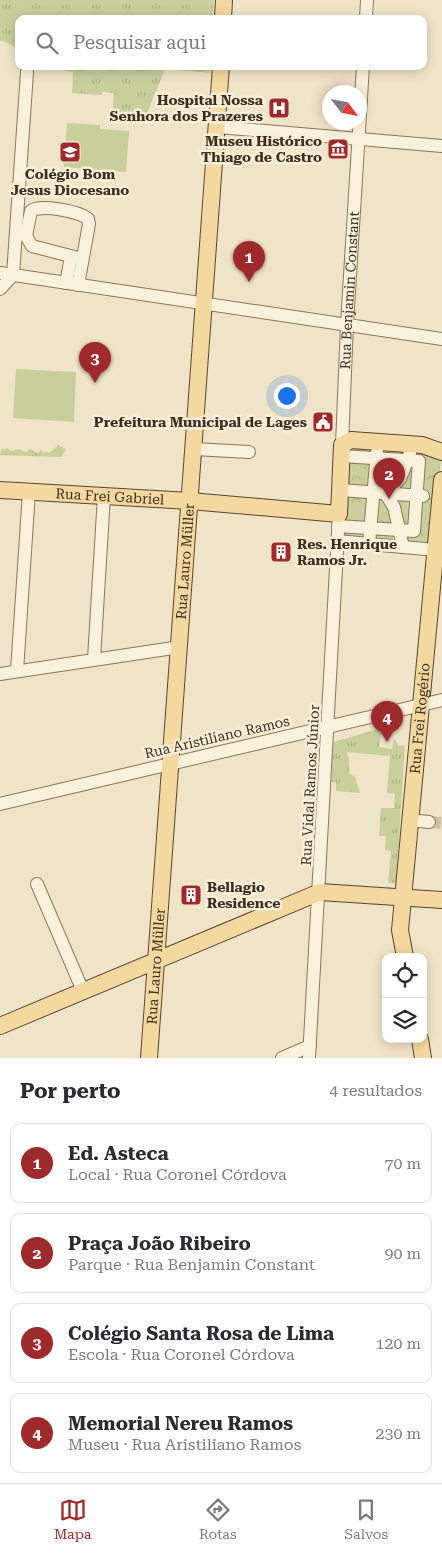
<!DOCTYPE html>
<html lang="pt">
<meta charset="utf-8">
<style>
:root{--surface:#fff;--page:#f2f2f3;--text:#2b2b33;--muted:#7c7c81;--line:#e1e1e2;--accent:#9e2a2b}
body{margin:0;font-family:"Roboto Serif",serif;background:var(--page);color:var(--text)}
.controls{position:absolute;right:15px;bottom:15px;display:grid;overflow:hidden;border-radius:10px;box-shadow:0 2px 12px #0003}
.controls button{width:45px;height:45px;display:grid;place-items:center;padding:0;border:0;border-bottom:1px solid var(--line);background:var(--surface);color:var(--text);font:25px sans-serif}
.compass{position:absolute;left:322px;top:85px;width:45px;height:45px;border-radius:50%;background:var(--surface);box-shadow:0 2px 12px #0003;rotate:122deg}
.you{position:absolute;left:286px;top:395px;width:18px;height:18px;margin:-12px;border:4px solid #fff;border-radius:50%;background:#1a73e8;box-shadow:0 0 0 8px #1a73e833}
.badge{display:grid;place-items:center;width:32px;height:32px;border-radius:50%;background:var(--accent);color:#fff;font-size:16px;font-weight:700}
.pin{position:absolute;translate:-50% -41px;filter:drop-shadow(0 1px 2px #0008)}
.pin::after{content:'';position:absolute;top:26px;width:18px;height:15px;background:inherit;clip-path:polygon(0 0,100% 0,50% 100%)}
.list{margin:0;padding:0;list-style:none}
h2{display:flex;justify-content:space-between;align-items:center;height:65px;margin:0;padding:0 20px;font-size:21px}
h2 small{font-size:16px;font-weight:400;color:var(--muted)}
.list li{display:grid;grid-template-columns:32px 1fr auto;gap:15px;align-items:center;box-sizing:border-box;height:80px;margin:0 10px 10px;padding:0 10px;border:1px solid var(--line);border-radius:10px}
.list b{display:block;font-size:19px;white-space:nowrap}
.list p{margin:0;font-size:16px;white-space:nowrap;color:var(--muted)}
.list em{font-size:16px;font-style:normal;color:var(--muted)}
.icon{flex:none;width:28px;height:28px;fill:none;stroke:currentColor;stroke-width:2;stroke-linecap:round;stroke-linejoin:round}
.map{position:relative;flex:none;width:442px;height:1058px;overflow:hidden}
.search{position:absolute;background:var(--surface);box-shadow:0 2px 12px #0003;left:15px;right:15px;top:15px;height:55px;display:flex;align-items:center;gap:12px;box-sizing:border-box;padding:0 18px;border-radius:10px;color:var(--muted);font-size:19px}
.sheet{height:425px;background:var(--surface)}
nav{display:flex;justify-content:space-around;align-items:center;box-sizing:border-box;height:70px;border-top:1px solid var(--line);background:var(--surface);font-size:14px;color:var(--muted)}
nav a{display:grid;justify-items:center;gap:2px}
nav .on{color:var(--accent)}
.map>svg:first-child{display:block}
.grass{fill:url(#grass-tufts)}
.park{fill:url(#park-crowns)}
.pitch{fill:#c9cf9b}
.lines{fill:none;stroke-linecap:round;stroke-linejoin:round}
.minor-tunnel{stroke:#ccc0a6;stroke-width:12;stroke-dasharray:12 6;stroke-linecap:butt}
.minor-casing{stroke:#8d765c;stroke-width:14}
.major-casing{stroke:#5b4430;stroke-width:18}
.minor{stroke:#faf1dc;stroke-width:12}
.major{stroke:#f3d9a0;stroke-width:16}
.labels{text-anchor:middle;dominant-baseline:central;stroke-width:5;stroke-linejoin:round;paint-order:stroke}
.poi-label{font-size:14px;font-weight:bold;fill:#3d2e20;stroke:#f7eed8;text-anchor:end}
.street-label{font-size:14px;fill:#3d2e20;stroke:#f7eed8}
</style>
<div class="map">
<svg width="442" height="1058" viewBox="0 0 442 1058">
<defs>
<pattern id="grass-tufts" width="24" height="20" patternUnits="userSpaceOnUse" patternTransform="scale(1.25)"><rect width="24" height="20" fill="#c9cf9b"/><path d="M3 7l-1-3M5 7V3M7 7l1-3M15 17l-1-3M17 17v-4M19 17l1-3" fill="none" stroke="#aeb285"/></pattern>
<pattern id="park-crowns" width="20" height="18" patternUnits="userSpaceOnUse" patternTransform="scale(1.25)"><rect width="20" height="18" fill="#c9cf9b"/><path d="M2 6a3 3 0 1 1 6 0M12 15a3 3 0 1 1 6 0" fill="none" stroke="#aeb285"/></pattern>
</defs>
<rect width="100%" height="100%" fill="#f0e4c8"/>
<g class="grass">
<path d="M0 0H214L213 19H19V50L6 42 0 41Z"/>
<path d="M63 66H211L210 73 165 69 143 123 141 120 112 118 114 93 102 92V95L72 93 73 72 65 71Z"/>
<path d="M58 445 66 449 61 457 0 455 2 448 4 450 7 448 11 451 18 449 26 452 30 449 38 453 41 450 44 453 46 451 49 453Z"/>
<path d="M386 727 392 736 381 735 379 747 392 749 394 738 399 746 405 745 396 883H388L391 851 385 850 386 836H379L381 808H394L395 794 387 793 390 756 346 752 349 758V773L355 777 360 793 336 791V782H331L333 742Z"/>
</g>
<path class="park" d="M342 445 442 452 437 495 436 550 337 541Z"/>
<g class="pitch">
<path d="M67 123 100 125V129L129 131 126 172 64 167Z"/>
<path d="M16 369 76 372 74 422 13 418Z"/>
</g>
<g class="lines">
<path class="minor-tunnel" d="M429 822 442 823"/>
<g class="minor-casing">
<g id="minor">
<path d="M366 19 367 0"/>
<path d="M218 127 442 146"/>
<path d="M0 273 442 339"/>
<path d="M13 275 27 72"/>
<path d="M66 283 71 257"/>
<path d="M78 285 89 224 88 219C80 211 39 204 31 211L26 236 32 246 82 259"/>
<path d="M0 289 13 275"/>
<path id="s1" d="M342 445 347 324 363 66"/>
<path d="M194 449 249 452"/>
<path d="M340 490 423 496"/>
<path d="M338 526 414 531 419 461 341 456"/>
<path d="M337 541 436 550"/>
<path d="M369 544 377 452"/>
<path d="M403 547 394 507 385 493 400 479 410 453"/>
<path d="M94 659 104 496"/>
<path d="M17 671 29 492"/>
<path d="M0 674 180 647"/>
<path d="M0 804 442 700"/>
<path d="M410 820 429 822"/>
<path d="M37 884 83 991"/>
<path d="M282 1058 310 1046"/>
<path d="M309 1058 339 514"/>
</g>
</g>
<g class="major-casing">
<g id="major">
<path d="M223 19 224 0"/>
<path id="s2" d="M0 490 190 501 339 514 342 445 351 440 422 445 442 452"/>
<path id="s3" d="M405 957 400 930 402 909 442 480"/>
<path d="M0 1026 320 892 442 900"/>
<path d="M420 1039 423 1058"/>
<path id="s4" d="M149 1058 221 66"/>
</g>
</g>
<use href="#minor" class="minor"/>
<use href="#major" class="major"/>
</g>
<defs>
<g id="hospital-square" transform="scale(1.125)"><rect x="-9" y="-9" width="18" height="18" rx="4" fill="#9e2a2b" stroke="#f7eed8"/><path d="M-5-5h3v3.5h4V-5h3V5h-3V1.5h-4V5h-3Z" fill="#fff"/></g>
<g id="museum-square" transform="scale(1.125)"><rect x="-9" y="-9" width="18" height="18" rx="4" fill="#9e2a2b" stroke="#f7eed8"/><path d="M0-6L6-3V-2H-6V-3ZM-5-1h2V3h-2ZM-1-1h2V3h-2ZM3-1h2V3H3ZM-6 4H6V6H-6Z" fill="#fff"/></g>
<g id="school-square" transform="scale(1.125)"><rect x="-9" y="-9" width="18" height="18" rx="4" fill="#9e2a2b" stroke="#f7eed8"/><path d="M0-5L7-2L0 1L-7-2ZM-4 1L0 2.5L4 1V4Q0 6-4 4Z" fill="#fff"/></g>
<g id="civic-square" transform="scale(1.125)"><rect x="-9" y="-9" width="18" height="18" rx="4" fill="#9e2a2b" stroke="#f7eed8"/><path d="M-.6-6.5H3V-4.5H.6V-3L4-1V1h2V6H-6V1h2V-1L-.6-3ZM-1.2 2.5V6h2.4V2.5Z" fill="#fff"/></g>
<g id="building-square" transform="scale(1.125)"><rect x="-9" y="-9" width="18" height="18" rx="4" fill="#9e2a2b" stroke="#f7eed8"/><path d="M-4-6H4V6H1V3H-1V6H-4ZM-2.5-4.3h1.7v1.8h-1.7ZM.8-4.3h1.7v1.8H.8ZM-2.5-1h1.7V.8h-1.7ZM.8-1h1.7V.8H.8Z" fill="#fff"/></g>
</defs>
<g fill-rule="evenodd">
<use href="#hospital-square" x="279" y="108"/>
<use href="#museum-square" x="338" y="149"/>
<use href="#school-square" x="70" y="152"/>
<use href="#civic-square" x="323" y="422"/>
<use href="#building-square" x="281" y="552"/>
<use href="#building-square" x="191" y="895"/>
</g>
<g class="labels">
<g class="poi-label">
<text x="263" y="100">Hospital Nossa<tspan x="263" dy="16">Senhora dos Prazeres</tspan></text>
<text x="322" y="141">Museu Histórico<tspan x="322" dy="16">Thiago de Castro</tspan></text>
<text x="70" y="174" text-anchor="middle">Colégio Bom<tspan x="70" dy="16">Jesus Diocesano</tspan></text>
<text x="307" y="422">Prefeitura Municipal de Lages</text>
<text x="297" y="544" text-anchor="start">Res. Henrique<tspan x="297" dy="16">Ramos Jr.</tspan></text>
<text x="207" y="887" text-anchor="start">Bellagio<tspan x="207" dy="16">Residence</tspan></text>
</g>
<g class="street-label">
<text stroke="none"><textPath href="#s1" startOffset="155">Rua Benjamin Constant</textPath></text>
<text stroke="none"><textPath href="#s2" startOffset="110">Rua Frei Gabriel</textPath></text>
<text stroke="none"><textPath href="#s4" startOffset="498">Rua Lauro Müller</textPath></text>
<text stroke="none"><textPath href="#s3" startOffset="240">Rua Frei Rogério</textPath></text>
<text transform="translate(217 737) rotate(-13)">Rua Aristiliano Ramos</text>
<text transform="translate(310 785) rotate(-87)">Rua Vidal Ramos Júnior</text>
<text stroke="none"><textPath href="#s4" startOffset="92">Rua Lauro Müller</textPath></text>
</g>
</g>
</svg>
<div class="controls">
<button><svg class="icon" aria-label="locate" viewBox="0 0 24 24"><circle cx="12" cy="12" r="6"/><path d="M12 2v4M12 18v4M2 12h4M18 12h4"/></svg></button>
<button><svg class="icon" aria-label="layers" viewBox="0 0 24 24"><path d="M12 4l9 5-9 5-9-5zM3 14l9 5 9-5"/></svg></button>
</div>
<svg class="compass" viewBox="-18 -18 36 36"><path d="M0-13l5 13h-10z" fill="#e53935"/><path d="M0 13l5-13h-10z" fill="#7c7c81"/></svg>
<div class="you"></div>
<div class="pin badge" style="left:249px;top:282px">1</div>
<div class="pin badge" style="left:389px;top:499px">2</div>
<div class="pin badge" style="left:95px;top:383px">3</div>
<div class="pin badge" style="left:387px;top:742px">4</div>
<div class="search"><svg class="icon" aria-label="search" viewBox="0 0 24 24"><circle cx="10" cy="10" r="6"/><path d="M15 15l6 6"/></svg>Pesquisar aqui</div>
</div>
<section class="sheet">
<h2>Por perto<small>4 resultados</small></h2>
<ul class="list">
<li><span class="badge">1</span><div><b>Ed. Asteca</b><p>Local · Rua Coronel Córdova</p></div><em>70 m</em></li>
<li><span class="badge">2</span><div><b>Praça João Ribeiro</b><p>Parque · Rua Benjamin Constant</p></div><em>90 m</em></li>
<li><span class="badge">3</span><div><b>Colégio Santa Rosa de Lima</b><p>Escola · Rua Coronel Córdova</p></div><em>120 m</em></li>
<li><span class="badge">4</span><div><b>Memorial Nereu Ramos</b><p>Museu · Rua Aristiliano Ramos</p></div><em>230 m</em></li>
</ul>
</section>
<nav>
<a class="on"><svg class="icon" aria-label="map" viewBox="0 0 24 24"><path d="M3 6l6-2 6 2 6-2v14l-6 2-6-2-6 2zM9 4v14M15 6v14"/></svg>Mapa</a>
<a><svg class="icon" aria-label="directions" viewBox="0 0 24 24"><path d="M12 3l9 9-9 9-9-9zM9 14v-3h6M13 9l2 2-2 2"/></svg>Rotas</a>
<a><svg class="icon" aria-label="saved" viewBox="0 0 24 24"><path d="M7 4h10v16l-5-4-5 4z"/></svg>Salvos</a>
</nav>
